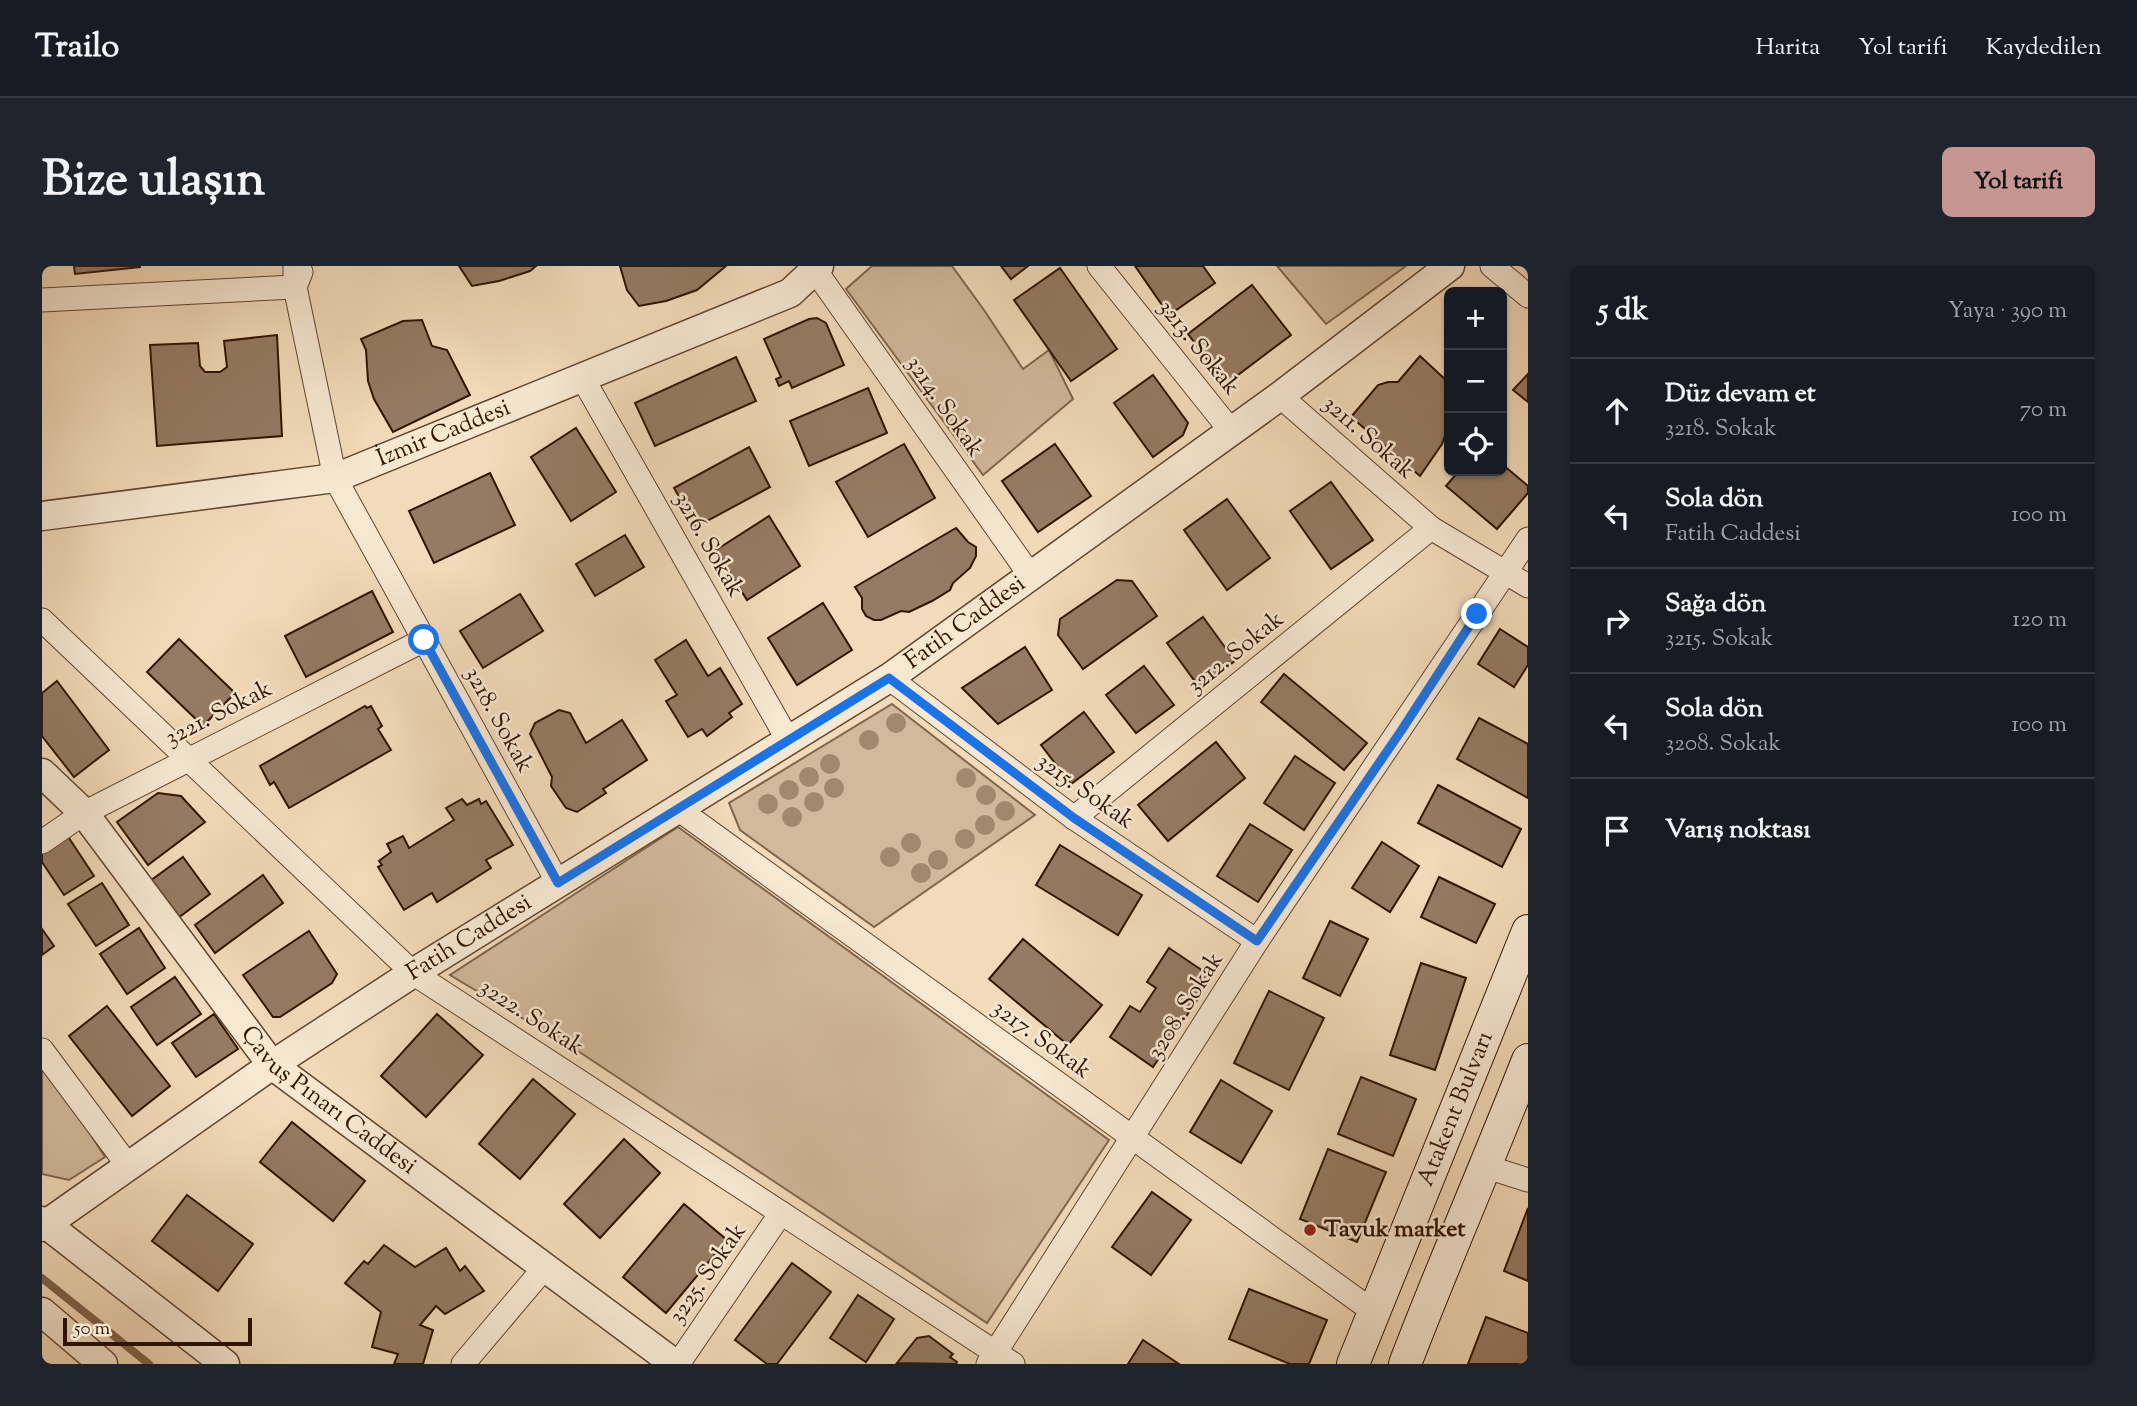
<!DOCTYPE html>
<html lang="tr">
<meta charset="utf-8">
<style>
:root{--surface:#171b24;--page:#20242c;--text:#f1f3f6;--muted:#9ea1a6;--line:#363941;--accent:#c59692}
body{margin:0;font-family:"Sorts Mill Goudy",serif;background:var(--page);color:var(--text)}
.controls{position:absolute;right:21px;top:21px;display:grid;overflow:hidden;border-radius:10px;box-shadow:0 2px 5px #0004}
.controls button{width:63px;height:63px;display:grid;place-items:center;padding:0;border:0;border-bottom:2px solid var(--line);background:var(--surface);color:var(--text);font:35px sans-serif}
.scale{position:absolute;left:21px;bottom:18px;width:189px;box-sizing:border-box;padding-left:7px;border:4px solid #311402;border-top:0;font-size:19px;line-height:24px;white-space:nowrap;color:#311402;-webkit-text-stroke:5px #f7e8d2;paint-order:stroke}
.stop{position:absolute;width:21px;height:21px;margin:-16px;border:5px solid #1a73e8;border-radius:50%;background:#fff}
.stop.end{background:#1a73e8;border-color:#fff;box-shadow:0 2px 7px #0008}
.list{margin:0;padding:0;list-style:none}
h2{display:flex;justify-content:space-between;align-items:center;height:91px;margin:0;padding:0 28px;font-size:30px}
h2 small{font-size:23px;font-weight:400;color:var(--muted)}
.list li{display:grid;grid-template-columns:46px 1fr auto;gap:21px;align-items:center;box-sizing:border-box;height:105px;padding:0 28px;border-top:2px solid var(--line)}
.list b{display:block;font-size:26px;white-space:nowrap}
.list p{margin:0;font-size:23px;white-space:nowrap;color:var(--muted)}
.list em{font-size:23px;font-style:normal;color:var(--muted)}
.icon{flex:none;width:38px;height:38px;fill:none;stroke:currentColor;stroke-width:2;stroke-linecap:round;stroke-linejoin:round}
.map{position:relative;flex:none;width:1486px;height:1098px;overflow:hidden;border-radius:10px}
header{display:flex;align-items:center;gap:42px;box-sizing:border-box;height:98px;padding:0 35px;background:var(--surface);border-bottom:2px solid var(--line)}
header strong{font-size:33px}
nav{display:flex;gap:38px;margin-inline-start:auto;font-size:24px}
.intro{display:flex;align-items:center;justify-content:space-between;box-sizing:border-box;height:168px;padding:0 42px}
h1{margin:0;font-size:49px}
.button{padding:18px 32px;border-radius:10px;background:var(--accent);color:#111;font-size:24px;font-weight:700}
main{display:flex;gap:42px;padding:0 42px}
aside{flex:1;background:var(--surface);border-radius:10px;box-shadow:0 2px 5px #0004}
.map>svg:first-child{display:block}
.green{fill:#d1b99b;stroke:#81664e;stroke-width:2}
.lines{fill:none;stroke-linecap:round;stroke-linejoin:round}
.stream{stroke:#7d634b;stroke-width:8}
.building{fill:#957b62;stroke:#311402;stroke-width:2}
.minor-casing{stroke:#614630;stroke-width:25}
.tertiary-casing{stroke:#614630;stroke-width:31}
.secondary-casing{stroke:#311402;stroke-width:34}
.minor{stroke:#f7e8d2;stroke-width:23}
.tertiary{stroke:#f7e8d2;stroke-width:28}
.secondary{stroke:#f7e8d2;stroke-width:32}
.tree{fill:#a2896e}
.route{stroke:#1a73e8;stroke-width:9}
.poi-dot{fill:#8f2418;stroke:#f7e8d2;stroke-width:2.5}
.labels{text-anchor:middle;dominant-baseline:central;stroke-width:5;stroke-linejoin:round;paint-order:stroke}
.street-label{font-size:24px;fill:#311402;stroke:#f7e8d2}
.poi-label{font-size:24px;font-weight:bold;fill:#311402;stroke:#f7e8d2;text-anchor:start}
</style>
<header>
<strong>Trailo</strong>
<nav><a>Harita</a><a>Yol tarifi</a><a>Kaydedilen</a></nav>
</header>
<div class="intro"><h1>Bize ulaşın</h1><a class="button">Yol tarifi</a></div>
<main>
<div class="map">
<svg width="1486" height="1098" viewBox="0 0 1486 1098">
<rect width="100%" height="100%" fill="#f2dbba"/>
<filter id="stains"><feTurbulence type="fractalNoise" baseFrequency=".00286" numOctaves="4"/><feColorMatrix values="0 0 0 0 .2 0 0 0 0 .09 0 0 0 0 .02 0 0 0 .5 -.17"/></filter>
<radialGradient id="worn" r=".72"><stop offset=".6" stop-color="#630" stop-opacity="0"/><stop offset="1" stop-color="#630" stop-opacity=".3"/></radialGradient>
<g class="green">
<path d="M830 0H910L942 44 981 103 1007 84 1031 133 941 209 804 23Z"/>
<path d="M1235 0H1364L1284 58Z"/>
<path d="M850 438 993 549 832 661 698 564 687 537Z"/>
<path d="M636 561 1067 874 945 1057 542 789 408 709Z"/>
<path d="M0 793 63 891 27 914 0 908Z"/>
</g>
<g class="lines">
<path class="stream" d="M0 1012 107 1098"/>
</g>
<g class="building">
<path d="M32 0H98V1L33 8Z"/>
<path d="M417 0H494L488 5 457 15 430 20Z"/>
<path d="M578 0H684L655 24 624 35 597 40 585 24Z"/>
<path d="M959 0H986L969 13Z"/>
<path d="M1093 0H1161L1173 17 1127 49Z"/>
<path d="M1018 2 1075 83 1029 115 972 34Z"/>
<path d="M1210 19 1249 69 1184 118 1146 68Z"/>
<path d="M775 52 784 57 802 99 750 122 747 115 737 120 734 113 739 111 722 73 767 53Z"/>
<path d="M380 54 390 80 405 84 428 129 351 166 332 133 326 115 324 84 319 73 361 55Z"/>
<path d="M235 69 240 170 115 180 108 79 156 77 158 100 163 106H178L185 101 182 75Z"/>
<path d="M1378 90 1407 117V158L1400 178 1378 210 1309 151 1336 119 1346 116H1356Z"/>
<path d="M694 91 714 135 613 180 593 137Z"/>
<path d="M1486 108V136L1471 124Z"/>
<path d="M1111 109 1146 157 1141 169 1111 191 1072 137Z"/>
<path d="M826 122 845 167 767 200 748 155Z"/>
<path d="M534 162 574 226 529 255 489 191Z"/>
<path d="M862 178 893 232 826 271 794 216Z"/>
<path d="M1013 178 1049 230 996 266 960 215Z"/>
<path d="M707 181 728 221 654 261 632 222Z"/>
<path d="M1460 198 1486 220V227L1455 263 1404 220 1417 205H1460Z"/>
<path d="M448 207 473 259 392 297 367 245Z"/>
<path d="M1289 216 1331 274 1289 303 1248 245Z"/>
<path d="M1185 233 1228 292 1185 324 1142 264Z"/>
<path d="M727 250 758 300 705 334 674 284Z"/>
<path d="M914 262 926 276 934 281V290L928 302 911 317 908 324 890 335 867 346 859 345 839 354H832L824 350 820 343V332L813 321Z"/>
<path d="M583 269 602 301 553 330 534 298Z"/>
<path d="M1075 314 1090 315 1115 350 1041 403 1016 369 1018 353Z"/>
<path d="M330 325 351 366 264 411 243 370Z"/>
<path d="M478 328 501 365 441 402 418 365Z"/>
<path d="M781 337 810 384 755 419 726 372Z"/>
<path d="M1161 351 1193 395 1157 421 1125 377Z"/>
<path d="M1458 363 1486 381V399L1472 421 1436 398Z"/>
<path d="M137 373 193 427 161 460 105 406Z"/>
<path d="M644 374 666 410 678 402 700 438 687 447 690 451 665 470 660 463 646 471 624 435 635 429 613 394Z"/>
<path d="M983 381 1010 424 956 458 920 422Z"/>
<path d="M1102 400 1132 439 1094 467 1064 429Z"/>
<path d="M1242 408 1325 477 1302 504 1219 436Z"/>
<path d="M15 415 67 484 32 511 0 470V427Z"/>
<path d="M323 440 325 442 329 440 340 460 336 463 349 484 247 542 232 516 228 519 218 500Z"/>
<path d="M517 444 528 447 544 477 580 454 605 494 561 523 564 527 535 546 524 542 509 520 510 511 488 468 493 457Z"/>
<path d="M1042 446 1072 486 1029 518 999 479Z"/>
<path d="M1437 452 1486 478V532L1415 493Z"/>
<path d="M1174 476 1203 512 1126 575 1096 539Z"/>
<path d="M1253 490 1293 517 1262 564 1222 537Z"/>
<path d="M1396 519 1479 563 1460 601 1376 557Z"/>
<path d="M116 527 139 530 163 556 106 599 75 556Z"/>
<path d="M420 533 425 539 437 533 439 538 444 535 471 579 444 594 449 602 395 636 390 627 362 644 336 601 340 599 337 595 349 586 345 578 361 570 367 582 412 554 404 542Z"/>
<path d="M1208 558 1250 584 1216 636 1175 610Z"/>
<path d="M25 569 52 610 22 629 0 596V585Z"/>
<path d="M1340 576 1377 600 1348 646 1310 622Z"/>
<path d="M1018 579 1100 629 1076 669 994 619Z"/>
<path d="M141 591 168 628 136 652 108 615Z"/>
<path d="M221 609 241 637 173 687 153 659Z"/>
<path d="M1397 611 1453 638 1434 677 1379 651Z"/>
<path d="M60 617 87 659 54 680 26 638Z"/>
<path d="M1288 655 1326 673 1298 730 1261 712Z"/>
<path d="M97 662 123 702 85 728 58 688Z"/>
<path d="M0 663 12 680 0 689Z"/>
<path d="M267 665 295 708 290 717 238 751H231L201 709Z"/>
<path d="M981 673 1060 739 1026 779 947 713Z"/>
<path d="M1127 682 1170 711 1111 801 1068 771 1088 740 1098 746 1114 722 1105 716Z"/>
<path d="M1379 697 1424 712 1393 804 1348 789Z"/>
<path d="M133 711 159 748 115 779 89 741Z"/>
<path d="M1227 725 1282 752 1247 824 1192 797Z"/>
<path d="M65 740 128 820 90 850 27 770Z"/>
<path d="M172 748 196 783 154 811 130 777Z"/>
<path d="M395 748 441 789 384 851 339 810Z"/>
<path d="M1319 811 1374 833 1351 890 1296 868Z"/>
<path d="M491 813 533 848 478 913 437 878Z"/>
<path d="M1179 814 1230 845 1199 897 1148 866Z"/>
<path d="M250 856 323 915 291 955 218 896Z"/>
<path d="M582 873 618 907 558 972 522 938Z"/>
<path d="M1286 883 1344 906 1315 976 1258 953Z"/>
<path d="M1110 926 1149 954 1109 1009 1070 981Z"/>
<path d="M145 929 211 978 176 1025 110 975Z"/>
<path d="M642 938 685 974 624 1047 581 1011Z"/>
<path d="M1486 942V1015L1462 1005Z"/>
<path d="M342 979 373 1001 404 982 418 1005 423 1000 442 1025 403 1048 394 1040 378 1059 391 1064 381 1098H352L356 1088 330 1081 339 1046 303 1017 322 995 326 998Z"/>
<path d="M750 997 789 1026 735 1098H725L693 1074Z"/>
<path d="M1207 1023 1285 1054 1267 1098H1248L1187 1073Z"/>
<path d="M816 1029 852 1053 824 1096 788 1072Z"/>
<path d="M1444 1051 1486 1067V1098H1426Z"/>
<path d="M887 1070 911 1088 908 1091 915 1096 914 1098 855 1097 875 1072Z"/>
<path d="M1101 1074 1137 1098H1086Z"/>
</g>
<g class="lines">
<g class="minor-casing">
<g id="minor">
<path d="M253 0V21L293 212 516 617"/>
<path d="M1057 0 1189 165"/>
<path d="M1450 0 1486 30"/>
<path d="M773 4 988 309"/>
<path d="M0 34 253 21 259 6"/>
<path d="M540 111 746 474"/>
<path d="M1238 130 1389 262 1486 320"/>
<path d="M0 354 371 707 971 1098"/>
<path d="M847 412 1032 552 1215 675"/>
<path d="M636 543 1332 1046"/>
<path d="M1032 552 1389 262"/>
<path d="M0 576 42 547 382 374"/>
<path d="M0 784 87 901"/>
<path d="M1445 901 1486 914"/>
<path d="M421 1098 503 1001"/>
<path d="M636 1098 739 947"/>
<path d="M946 1098 1215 675 1486 273"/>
</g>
</g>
<g class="tertiary-casing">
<g id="tertiary">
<path id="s1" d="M0 250 293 212 748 27 777 0"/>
<path id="s2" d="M0 507 42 547 230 799 633 1098"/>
<path d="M0 955 183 1098"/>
<path id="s3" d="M0 961 230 799 371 707 847 412 1238 130 1408 0"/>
<path d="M0 1046 61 1098"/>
</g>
</g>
<g class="secondary-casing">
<g id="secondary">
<path id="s4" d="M1311 1098 1486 665"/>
<path d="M1363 1098C1402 996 1446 896 1486 794"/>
</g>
</g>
<use href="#minor" class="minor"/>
<use href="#tertiary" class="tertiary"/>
<use href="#secondary" class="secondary"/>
</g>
<g class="tree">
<circle cx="854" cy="457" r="10"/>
<circle cx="827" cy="474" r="10"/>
<circle cx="788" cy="498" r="10"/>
<circle cx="767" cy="511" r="10"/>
<circle cx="924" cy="512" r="10"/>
<circle cx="792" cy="522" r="10"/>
<circle cx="747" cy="524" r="10"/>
<circle cx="944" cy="529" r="10"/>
<circle cx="772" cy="536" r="10"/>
<circle cx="726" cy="538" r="10"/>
<circle cx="963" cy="545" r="10"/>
<circle cx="750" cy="551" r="10"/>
<circle cx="943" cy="559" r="10"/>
<circle cx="923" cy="573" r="10"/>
<circle cx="869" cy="577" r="10"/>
<circle cx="848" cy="591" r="10"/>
<circle cx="896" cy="594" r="10"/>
<circle cx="879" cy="607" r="10"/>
</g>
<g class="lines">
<path class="route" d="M382 374 516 617 847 412 1032 552 1215 675 1359 465 1435 348"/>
</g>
<circle class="poi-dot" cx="1268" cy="964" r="7"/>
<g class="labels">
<g class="street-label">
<text transform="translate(1156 82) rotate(51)">3213. Sokak</text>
<text transform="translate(902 141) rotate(55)">3214. Sokak</text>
<text stroke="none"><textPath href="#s1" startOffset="413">İzmir Caddesi</textPath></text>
<text transform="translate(1326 172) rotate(41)">3211. Sokak</text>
<text transform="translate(666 279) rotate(60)">3216. Sokak</text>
<text stroke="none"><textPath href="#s3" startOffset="1104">Fatih Caddesi</textPath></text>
<text transform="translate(1194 387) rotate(-39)">3212. Sokak</text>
<text transform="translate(177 448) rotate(-27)">3221. Sokak</text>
<text transform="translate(456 454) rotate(61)">3218. Sokak</text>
<text transform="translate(1043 526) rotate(35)">3215. Sokak</text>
<text stroke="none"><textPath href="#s3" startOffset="516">Fatih Caddesi</textPath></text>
<text transform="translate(1144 740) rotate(-58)">3208. Sokak</text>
<text transform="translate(489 752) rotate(33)">3222. Sokak</text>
<text transform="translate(999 774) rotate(36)">3217. Sokak</text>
<text stroke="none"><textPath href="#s2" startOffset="438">Çavuş Pınarı Caddesi</textPath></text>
<text stroke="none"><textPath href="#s4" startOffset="275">Atakent Bulvarı</textPath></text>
<text transform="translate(666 1008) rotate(-55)">3225. Sokak</text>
</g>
<g class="poi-label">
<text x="1282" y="964">Tavuk market</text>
</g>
</g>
<rect width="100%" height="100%" filter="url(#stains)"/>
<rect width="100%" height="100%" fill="url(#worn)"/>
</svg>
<div class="controls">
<button>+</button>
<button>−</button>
<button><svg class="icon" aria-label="locate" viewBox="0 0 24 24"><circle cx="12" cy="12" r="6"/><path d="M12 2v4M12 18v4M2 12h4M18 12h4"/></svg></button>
</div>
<div class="scale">50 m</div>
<div class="stop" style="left:382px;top:374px"></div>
<div class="stop end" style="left:1435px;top:348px"></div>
</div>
<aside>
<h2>5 dk<small>Yaya · 390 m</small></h2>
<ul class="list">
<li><svg class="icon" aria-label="ahead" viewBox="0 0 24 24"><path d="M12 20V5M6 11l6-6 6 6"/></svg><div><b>Düz devam et</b><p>3218. Sokak</p></div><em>70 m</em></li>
<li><svg class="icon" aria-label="left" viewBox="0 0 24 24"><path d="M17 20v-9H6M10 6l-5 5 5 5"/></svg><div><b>Sola dön</b><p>Fatih Caddesi</p></div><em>100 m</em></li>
<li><svg class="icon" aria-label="right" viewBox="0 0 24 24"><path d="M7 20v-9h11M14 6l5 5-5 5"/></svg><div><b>Sağa dön</b><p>3215. Sokak</p></div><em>120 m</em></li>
<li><svg class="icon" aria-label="left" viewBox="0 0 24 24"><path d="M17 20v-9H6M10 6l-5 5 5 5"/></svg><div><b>Sola dön</b><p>3208. Sokak</p></div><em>100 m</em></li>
<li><svg class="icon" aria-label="arrive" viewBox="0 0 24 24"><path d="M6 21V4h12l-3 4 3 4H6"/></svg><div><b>Varış noktası</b></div></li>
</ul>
</aside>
</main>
